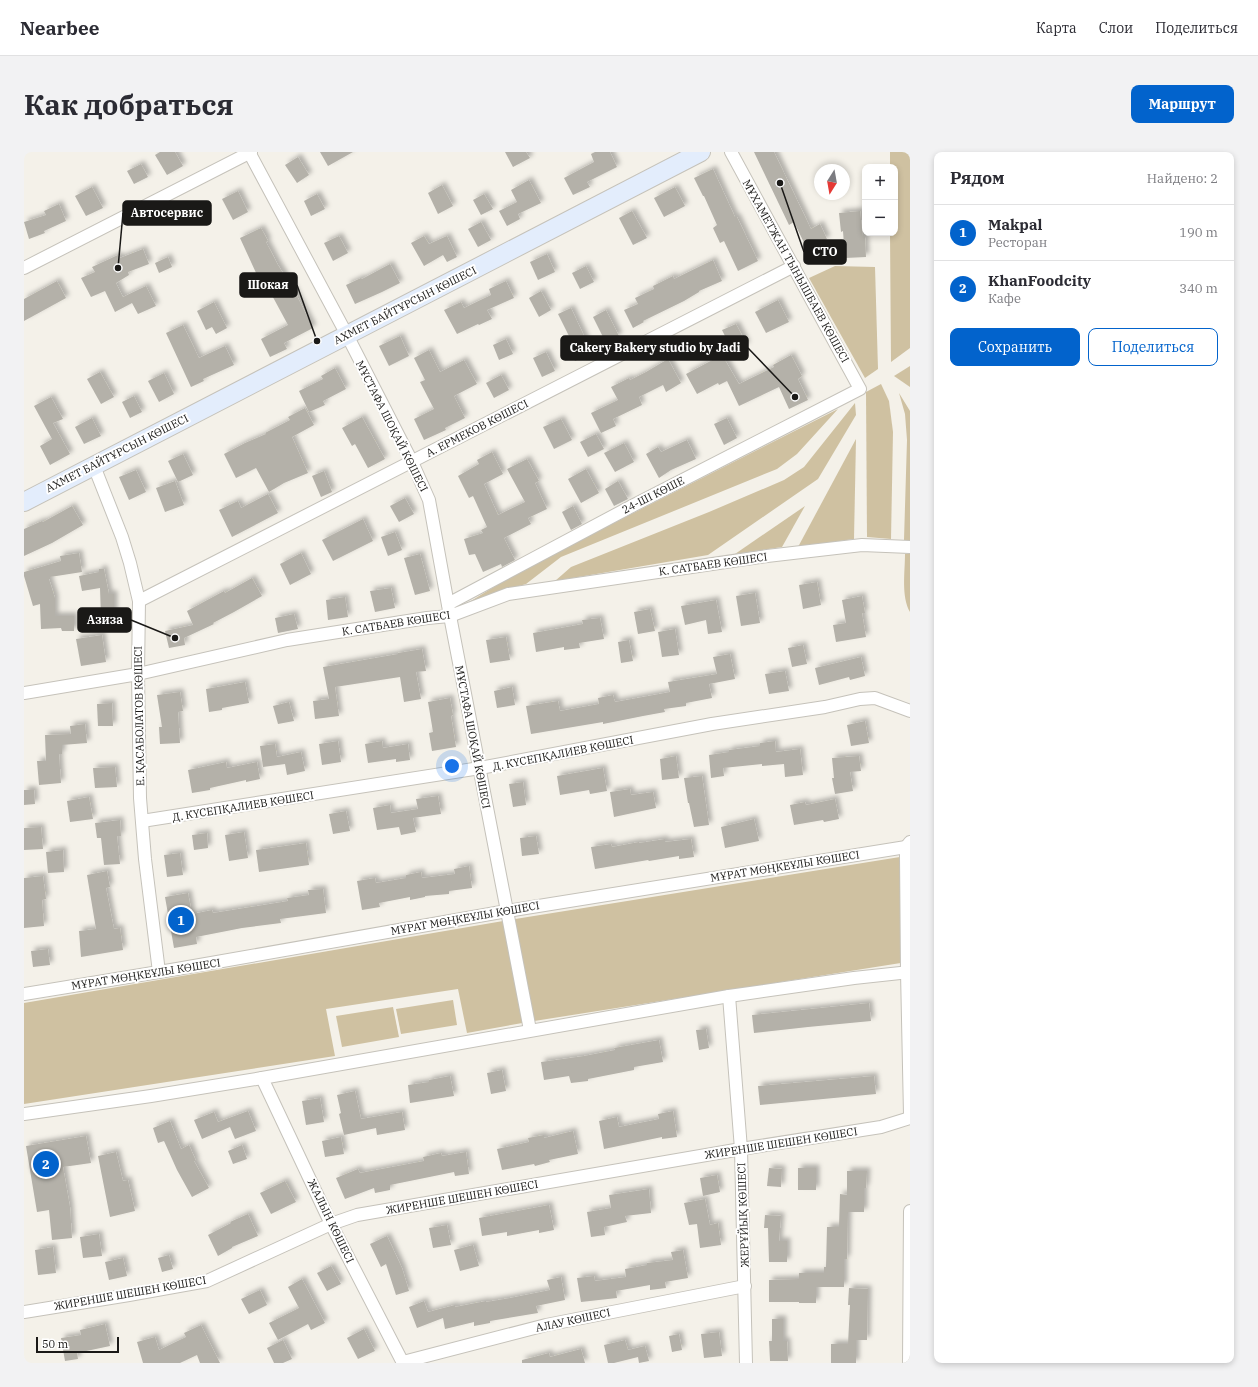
<!DOCTYPE html>
<html lang="ru">
<meta charset="utf-8">
<style>
:root{--surface:#fff;--page:#f2f2f3;--text:#2b2b33;--muted:#7c7c81;--line:#e1e1e2;--accent:#0263cc}
body{margin:0;font-family:"IBM Plex Serif",serif;background:var(--page);color:var(--text)}
.controls{position:absolute;right:12px;top:12px;display:grid;overflow:hidden;border-radius:8px;box-shadow:0 2px 6px #0003}
.controls button{width:36px;height:36px;display:grid;place-items:center;padding:0;border:0;border-bottom:1px solid var(--line);background:var(--surface);color:var(--text);font:20px sans-serif}
.compass{position:absolute;left:790px;top:12px;width:36px;height:36px;border-radius:50%;background:var(--surface);box-shadow:0 2px 6px #0003;rotate:191deg}
.scale{position:absolute;left:12px;bottom:10px;width:83px;box-sizing:border-box;padding-left:4px;border:2px solid #1a1917;border-top:0;font-size:11px;line-height:14px;white-space:nowrap;color:#1a1917;-webkit-text-stroke:3px #fff;paint-order:stroke}
.you{position:absolute;left:428px;top:614px;width:14px;height:14px;margin:-10px;border:3px solid #fff;border-radius:50%;background:#1a73e8;box-shadow:0 0 0 6px #1a73e833}
.badge{display:grid;place-items:center;width:26px;height:26px;border-radius:50%;background:var(--accent);color:#fff;font-size:13px;font-weight:700}
.pin{position:absolute;translate:-50% -50%;border:2px solid #fff;box-shadow:0 1px 4px #0006}
.list{margin:0;padding:0;list-style:none}
h2{display:flex;justify-content:space-between;align-items:center;height:52px;margin:0;padding:0 16px;font-size:17px}
h2 small{font-size:13px;font-weight:400;color:var(--muted)}
.list li{display:grid;grid-template-columns:26px 1fr auto;gap:12px;align-items:center;box-sizing:border-box;height:56px;padding:0 16px;border-top:1px solid var(--line)}
.list b{display:block;font-size:15px;white-space:nowrap}
.list p{margin:0;font-size:13px;white-space:nowrap;color:var(--muted)}
.list em{font-size:13px;font-style:normal;color:var(--muted)}
.actions{display:flex;gap:8px;padding:12px 16px}
.actions a{flex:1;padding:9px 0;border:1px solid var(--accent);border-radius:8px;text-align:center;font-size:14px;color:var(--accent)}
.actions .main{background:var(--accent);color:#fff}
.map{position:relative;flex:none;width:886px;height:1211px;overflow:hidden;border-radius:8px}
header{display:flex;align-items:center;gap:24px;box-sizing:border-box;height:56px;padding:0 20px;background:var(--surface);border-bottom:1px solid var(--line)}
header strong{font-size:19px}
nav{display:flex;gap:22px;margin-inline-start:auto;font-size:14px}
.intro{display:flex;align-items:center;justify-content:space-between;box-sizing:border-box;height:96px;padding:0 24px}
h1{margin:0;font-size:28px}
.button{padding:10px 18px;border-radius:8px;background:var(--accent);color:#fff;font-size:14px;font-weight:700}
main{display:flex;gap:24px;padding:0 24px}
aside{flex:1;background:var(--surface);border-radius:8px;box-shadow:0 2px 6px #0003}
.map>svg:first-child{display:block}
.green{fill:#cfc1a1}
.building{fill:#b4b1a9;filter:url(#shadow)}
.lines{fill:none;stroke-linecap:round;stroke-linejoin:round}
.street-casing{stroke:#c5c2ba;stroke-width:14}
.secondary-casing{stroke:#c5c2ba;stroke-width:20}
.street{stroke:#fff;stroke-width:12}
.secondary{stroke:#e3edfc;stroke-width:18}
.labels{text-anchor:middle;dominant-baseline:central;stroke-width:4;stroke-linejoin:round;paint-order:stroke}
.street-label{font-size:11px;fill:#1a1917;stroke:#fff}
.leader{fill:none;stroke:#1a1917;stroke-width:1.5}
.callout-dot{fill:#1a1917;stroke:#fff;stroke-width:1.5}
.callout{fill:#1a1917;stroke:#1a1917;stroke-width:1.5}
.callout-label{font-size:12px;text-anchor:middle;font-weight:bold;fill:#fff}
</style>
<header>
<strong>Nearbee</strong>
<nav><a>Карта</a><a>Слои</a><a>Поделиться</a></nav>
</header>
<div class="intro"><h1>Как добраться</h1><a class="button">Маршрут</a></div>
<main>
<div class="map">
<svg width="886" height="1211" viewBox="0 0 886 1211">
<defs>
<filter id="shadow"><feDropShadow dx="3.5" dy="-3.5" stdDeviation="2" flood-color="#0004"/></filter>
</defs>
<rect width="100%" height="100%" fill="#f4f1e9"/>
<g class="green">
<path d="M866 0H886V196L867 210 866 81H871V15H866Z"/>
<path d="M811 114 851 115 854 217 841 226 785 126Z"/>
<path d="M886 214V235L870 224Z"/>
<path d="M857 232 865 249 869 280 867 387 843 385 842 240Z"/>
<path d="M875 241 886 259V388H880L883 288 881 262Z"/>
<path d="M831 251 832 263 794 327 684 403 531 429 547 415 685 360 760 328 780 315Z"/>
<path d="M814 257 773 302 753 317 537 405 502 432 468 442 442 452 499 417Z"/>
<path d="M832 287 830 387 774 395Z"/>
<path d="M781 354 758 395 711 402Z"/>
<path d="M881 402H886V460C877 444 881 420 881 402Z"/>
<path d="M882 704 883 810 504 870 443 881 434 837 302 857 311 904 0 952V851L485 768Z"/>
<path d="M429 848 433 873 377 882 372 857Z"/>
<path d="M369 855 375 885 318 895 312 864Z"/>
</g>
<g class="building">
<path d="M136 0H151L159 14 143 23 131 3Z"/>
<path d="M296 0H329L304 14Z"/>
<path d="M481 0H502L506 6 489 15Z"/>
<path d="M571 0H586L593 15 563 30 566 35 549 43 540 26 570 10 567 2Z"/>
<path d="M730 0H750L787 77 796 72 803 87 783 97 770 70 765 73Z"/>
<path d="M274 5 285 23 273 31 261 13Z"/>
<path d="M117 12 124 25 110 32 103 19Z"/>
<path d="M689 17 711 65H713L734 109 714 119 700 89 696 91 689 76 693 73 680 44H679L670 26Z"/>
<path d="M505 28 517 51 494 62 496 67 483 74 475 59 493 50 487 38Z"/>
<path d="M418 33 429 54 414 62 404 41Z"/>
<path d="M68 35 79 56 62 64 51 44Z"/>
<path d="M651 35 661 54 640 65 630 46Z"/>
<path d="M214 39 224 60 209 68 198 47Z"/>
<path d="M293 42 301 57 287 64 280 49Z"/>
<path d="M460 42 469 57 457 63 449 48Z"/>
<path d="M35 52 42 69 20 79 21 81 5 87 0 70 22 63 20 59Z"/>
<path d="M608 59 623 86 609 93 595 66Z"/>
<path d="M836 59 839 85H841L842 105 821 106 819 79 817 80 815 61Z"/>
<path d="M457 70 467 88 454 95 444 77Z"/>
<path d="M237 76 244 89 242 90 254 113 265 131 266 130 289 176 260 191 263 197 246 205 237 187 264 173 244 136 237 139 230 125 233 123 216 86Z"/>
<path d="M315 84 324 101 309 109 300 91Z"/>
<path d="M400 84 405 92 423 84 433 105 423 110 419 103 400 114 387 91Z"/>
<path d="M119 97 125 112 104 120 105 123 92 131 99 145 122 134 132 154 114 162 108 151 91 160 81 139 67 145 57 126 71 120 68 115 94 103 96 106Z"/>
<path d="M523 102 531 120 514 128 506 110Z"/>
<path d="M144 105 148 115 135 121 131 111Z"/>
<path d="M689 108 698 129 675 139V140L660 149 619 169 620 170 609 176 600 158 614 152 611 146 630 137 629 134 649 124 650 127Z"/>
<path d="M366 112 376 131 358 140 331 152 322 133 337 126 338 127Z"/>
<path d="M562 114 570 130 556 137 548 121Z"/>
<path d="M33 129 42 146 0 169V147Z"/>
<path d="M482 129 490 146 463 158 468 167 455 173 454 172 433 182 420 158 437 150 440 156 467 143 465 137Z"/>
<path d="M517 139 527 158 515 165 505 146Z"/>
<path d="M754 148 765 170 742 181 731 160Z"/>
<path d="M190 150 203 176 192 182 188 175 182 178 173 159Z"/>
<path d="M547 156 568 201 551 209 541 186 545 184 534 162Z"/>
<path d="M582 158 595 184 582 191 569 165Z"/>
<path d="M712 172 723 193 709 200 698 178Z"/>
<path d="M159 173 175 206 201 194 210 213 179 227 180 229 167 235 142 181Z"/>
<path d="M376 184 385 204 365 214 355 194Z"/>
<path d="M482 187 489 202 475 208 469 193Z"/>
<path d="M405 198 416 220 440 208 453 232 430 244 441 266 421 276 422 278 400 288 390 267 410 257 396 230 401 228 390 206Z"/>
<path d="M522 200 531 219 518 225 509 206Z"/>
<path d="M698 203 715 232 750 215 749 213 767 203 778 224 774 227 784 248 765 257 755 235 715 254 703 229 695 233 694 231 673 242 662 222Z"/>
<path d="M644 207 657 231 642 240 639 233 615 245 618 253 589 267 592 274 577 281 567 261 594 248 587 235 605 226 606 228 622 220Z"/>
<path d="M311 216 322 237 299 249 301 253 285 260 275 239 299 227 297 224Z"/>
<path d="M76 220 90 245 77 252 63 227Z"/>
<path d="M140 221 150 242 135 250 124 229Z"/>
<path d="M477 223 485 238 470 246 462 231Z"/>
<path d="M110 244 118 260 106 266 98 250Z"/>
<path d="M27 245 39 267 29 271 46 302 26 313 16 294 28 287 10 254Z"/>
<path d="M281 256 290 273 268 285 284 321 260 331 245 340 232 316 212 326 200 302 221 291 242 282 241 281 266 268 264 265Z"/>
<path d="M338 265 361 307 344 316 331 292 328 294 318 276Z"/>
<path d="M68 266 77 284 60 292 51 275Z"/>
<path d="M703 266 713 286 700 293 690 272Z"/>
<path d="M537 267 548 288 530 297 519 275Z"/>
<path d="M572 282 580 297 564 305 556 290Z"/>
<path d="M663 288 672 307 647 318 635 326 622 302 634 295 637 300Z"/>
<path d="M600 291 610 310 591 320 580 301Z"/>
<path d="M468 300 479 322 460 332 474 363 501 350 483 317 503 307 515 329 511 331 523 357 504 366 507 372 480 386 491 408 478 415 477 412 459 420 451 402 445 403 440 387 459 381 457 378 463 375 449 344 445 346 434 324 455 312 453 308Z"/>
<path d="M159 302 169 323 154 330 144 309Z"/>
<path d="M562 317 575 341 557 351 544 327Z"/>
<path d="M112 318 122 340 105 348 95 325Z"/>
<path d="M300 319 308 340 297 345 288 324Z"/>
<path d="M151 329 160 353 141 360 132 336Z"/>
<path d="M594 329 604 347 590 354 581 337Z"/>
<path d="M244 342 254 361 208 385 195 358 214 349 217 356Z"/>
<path d="M381 346 390 362 375 370 366 354Z"/>
<path d="M48 354 59 373 28 391 0 404V377L18 369 19 370Z"/>
<path d="M549 354 558 372 547 378 538 360Z"/>
<path d="M339 367 349 389 309 409 298 388Z"/>
<path d="M371 380 378 398 364 404 357 385Z"/>
<path d="M55 401 58 420 26 425V427H25L31 446V464H50V479H38L37 476 17 477 16 452 9 454 0 424V420L37 409 36 404Z"/>
<path d="M277 401 287 422 266 433 256 412Z"/>
<path d="M396 402 406 439 391 443 380 406Z"/>
<path d="M75 417H80L85 442H90V465H77L76 436 58 439 55 424 75 420Z"/>
<path d="M228 426 238 444 210 460 189 471 190 472 160 486 161 493 145 496 141 479 169 473 163 459 200 439 201 441Z"/>
<path d="M793 430 797 453 779 457 775 433Z"/>
<path d="M367 436 371 456 351 460 346 439Z"/>
<path d="M731 441 736 471 717 474 712 444Z"/>
<path d="M838 444 841 461H838L842 485 812 490 809 473 822 471 818 448Z"/>
<path d="M321 445 324 465 304 468 302 448Z"/>
<path d="M692 448 698 480 684 482 682 468 661 473 657 454Z"/>
<path d="M626 457 631 479 614 482 610 460Z"/>
<path d="M270 462 274 477 254 481 251 466Z"/>
<path d="M576 466 580 487 555 491 556 496 540 498V495L512 500 509 481 559 472 558 468Z"/>
<path d="M651 477 655 503 638 505 634 480Z"/>
<path d="M78 483 82 510 57 514 52 487Z"/>
<path d="M482 485 486 508 466 511 462 488Z"/>
<path d="M605 488 609 509 597 511 594 490Z"/>
<path d="M779 493 783 512 768 515 764 496Z"/>
<path d="M398 497 402 519 392 520 397 547 380 550 376 525 311 535 315 564 291 567 289 549 305 547 299 515 374 502V501Z"/>
<path d="M706 502 711 527 685 532 688 546 662 551V554L640 557 641 560 619 564 579 572V570L507 582 502 554 534 549 536 559 575 552 574 546 589 543 591 550 646 540 644 530 693 522 689 505Z"/>
<path d="M837 505 841 524 826 528 825 525 795 533 791 516Z"/>
<path d="M761 519 765 539 745 542 741 522Z"/>
<path d="M221 530 225 551 198 556V558L185 560 182 537Z"/>
<path d="M488 535 491 553 473 556 470 539Z"/>
<path d="M156 540 159 559 154 560 156 591 136 592 135 575H138L133 543Z"/>
<path d="M426 546 429 563 427 564 432 595 408 599 405 581 409 580 404 550Z"/>
<path d="M265 550 270 569 254 572 249 554Z"/>
<path d="M88 551 89 574H74L73 552Z"/>
<path d="M841 569 845 591 827 594 823 573Z"/>
<path d="M61 572 63 591 38 593V602H35L37 631 15 633 13 609H22L21 583 47 582 46 574Z"/>
<path d="M314 589 317 610 298 613 295 592Z"/>
<path d="M358 589 359 596 384 592 386 608 372 610V607L344 611 341 592Z"/>
<path d="M751 589 752 600 776 597 779 623 761 625 760 612 738 614V612L699 616 700 624 687 626 685 603 705 600V598L736 594V591Z"/>
<path d="M251 592 253 605 277 600 281 619 263 623 261 612 239 615 236 594Z"/>
<path d="M652 604 655 626 638 628 636 607Z"/>
<path d="M835 604 837 619 826 620 829 639 811 642 808 626H810L808 606Z"/>
<path d="M202 610 203 616 233 610 236 627 222 630V628L186 636V638L168 641 164 618Z"/>
<path d="M91 615 93 635 71 636 69 616Z"/>
<path d="M579 616 583 639 566 642 565 638 536 643 533 624Z"/>
<path d="M678 624 685 673 670 675 665 651H664L660 626Z"/>
<path d="M499 630 502 653 489 655 485 632Z"/>
<path d="M606 637 607 643 629 640 632 656 590 665 586 640Z"/>
<path d="M0 638H10L11 652 0 653Z"/>
<path d="M414 644 417 662 389 666 392 680 377 683 375 675 353 678 349 656 366 653 367 661 394 657 392 647Z"/>
<path d="M65 645 69 667 46 670 43 649Z"/>
<path d="M811 647 815 667 800 670 799 668 770 673 766 653 781 650 782 653Z"/>
<path d="M322 659 326 679 309 682 305 662Z"/>
<path d="M730 667 735 689 701 696 697 675Z"/>
<path d="M96 668 97 684H93L96 712 80 713 77 686H73L71 671Z"/>
<path d="M17 675 19 697 0 698V676Z"/>
<path d="M220 680 224 706 205 709 201 683Z"/>
<path d="M183 681 184 696 170 698 168 683Z"/>
<path d="M512 684 515 702 498 704 496 686Z"/>
<path d="M641 687V690L667 687 670 705 655 707V704L625 709 624 708 571 717 567 695 587 692 588 695 615 690V691Z"/>
<path d="M282 691 285 713 235 720 232 698Z"/>
<path d="M39 698 40 720 24 721 22 700Z"/>
<path d="M156 701 159 723 143 725 140 703Z"/>
<path d="M445 714 448 736 425 739V742L401 744V745L386 748V745L355 751 356 755 338 758 333 729 351 726 352 731 382 726V723L397 720 398 726 431 722 430 717Z"/>
<path d="M83 719 86 735 82 736 90 777 96 776 99 798 57 805 55 779 72 777 63 723Z"/>
<path d="M19 724 22 747 18 748 20 774 0 776V726Z"/>
<path d="M299 737 302 761 256 767 257 771 218 776 172 785 173 792 150 796 141 745 164 741 168 762 188 758 189 761 264 749 263 746 285 743 284 738Z"/>
<path d="M24 797 26 813 9 815 7 799Z"/>
<path d="M845 851 847 869 784 875 730 881 728 863Z"/>
<path d="M682 877 685 896 675 898 672 878Z"/>
<path d="M635 888 639 910 610 915V918L564 927V929L547 931 545 924 520 928 517 910 560 904 591 898 590 896Z"/>
<path d="M478 918 482 939 467 942 463 921Z"/>
<path d="M426 924 430 944 386 951 384 933 405 930V928Z"/>
<path d="M850 924 852 942 736 953 734 934Z"/>
<path d="M331 939 337 967 378 960 381 978 353 983 352 976 320 983 315 962 317 961 313 943Z"/>
<path d="M296 946 300 970 282 973 278 949Z"/>
<path d="M224 959 232 979 211 987 206 975 178 987 170 968 190 960 194 970Z"/>
<path d="M649 959 653 985 638 987V985L580 997 575 969 593 965 595 975 635 967 634 962Z"/>
<path d="M146 969 157 997 165 993 172 1009H170L185 1036 168 1045 153 1018 140 989 134 991 129 976Z"/>
<path d="M549 979 554 1002 525 1008 526 1010 511 1014 510 1012 478 1018 473 997 505 990 504 986 520 983V986Z"/>
<path d="M62 984 67 1011 39 1015 46 1055 48 1086 28 1088 25 1058 13 1060 2 994Z"/>
<path d="M317 985 320 1002 301 1005 298 989Z"/>
<path d="M218 993 223 1007 209 1012 204 999Z"/>
<path d="M92 1000 99 1029 104 1028 111 1059 86 1065 74 1004Z"/>
<path d="M442 1000 445 1022 431 1024 430 1020 366 1033V1038L351 1041 350 1036 321 1047 312 1026 334 1017 336 1021 400 1009 399 1005 417 1001 418 1004Z"/>
<path d="M745 1016 758 1017 757 1035 743 1034Z"/>
<rect x="774" y="1016" width="18" height="22"/>
<path d="M823 1019H843L842 1036H840V1060H824L823 1107H820V1135H792V1151H775V1150H745V1128L775 1127V1121H800V1115H802L803 1075H815L816 1042 823 1043Z"/>
<path d="M693 1023 696 1040 679 1044 676 1026Z"/>
<path d="M261 1029 272 1050 247 1062 236 1041Z"/>
<path d="M625 1037 627 1061 601 1064 603 1070 580 1075 581 1083 567 1085 563 1060 587 1056 585 1043Z"/>
<path d="M681 1047 686 1073 694 1071 697 1093 676 1096 673 1072 665 1073 660 1051Z"/>
<path d="M525 1053 530 1078 515 1081V1078L483 1084V1080L458 1084 455 1066Z"/>
<path d="M224 1062 234 1084 208 1095V1096L194 1104 184 1083 207 1071 206 1070Z"/>
<path d="M741 1063 757 1064 755 1089H763V1110H745L744 1076H740Z"/>
<path d="M423 1073 427 1093 409 1096 405 1076Z"/>
<path d="M75 1082 78 1104 59 1106 56 1085Z"/>
<path d="M363 1084 378 1116 385 1139 372 1143 362 1112 357 1115 346 1092Z"/>
<path d="M449 1093 455 1114 436 1119 430 1098Z"/>
<path d="M29 1095 32 1121 14 1123 11 1098Z"/>
<path d="M659 1098 664 1126 641 1130 642 1136 626 1138V1133L592 1139 593 1146 557 1150 553 1126 570 1124 571 1129 602 1125 601 1117 623 1113V1111L649 1108 647 1100Z"/>
<path d="M145 1103 149 1117 138 1120 134 1106Z"/>
<path d="M99 1106 103 1124 85 1128 81 1110Z"/>
<path d="M307 1114 317 1132 303 1139 293 1121Z"/>
<path d="M537 1125 541 1148 512 1154 514 1161 466 1169V1171L450 1174V1170L421 1177 419 1166 393 1176 385 1155 400 1149 404 1160 431 1153V1155L462 1149V1150L486 1146 526 1138 523 1128Z"/>
<path d="M278 1127 301 1171 287 1178 284 1172 254 1188 245 1171 275 1156 264 1135Z"/>
<path d="M825 1136 844 1137 843 1188H832V1211H807V1192H824L826 1153H824Z"/>
<path d="M236 1138 243 1153 225 1162 217 1147Z"/>
<path d="M748 1167H759V1189H763L764 1209H746L745 1189H748Z"/>
<path d="M81 1172 86 1194 53 1201 54 1207 41 1209 37 1186 57 1183 56 1178Z"/>
<path d="M177 1173 196 1211H176L173 1203 156 1211H119L113 1190 131 1185 135 1198 162 1185 160 1181Z"/>
<path d="M340 1177 351 1199 334 1207 323 1186Z"/>
<path d="M695 1180 698 1204 680 1206 677 1182Z"/>
<path d="M655 1182 658 1198 648 1200 645 1184Z"/>
<path d="M259 1188 268 1207 259 1211H250L243 1196Z"/>
<path d="M601 1188 604 1198 621 1194 625 1209 615 1211 614 1205 590 1211H584L580 1193Z"/>
<path d="M557 1197 561 1211H498V1208L525 1201 526 1205Z"/>
</g>
<g class="lines">
<g class="street-casing">
<g id="street">
<path d="M225 0 323 183 388 310 405 348 426 464 506 878"/>
<path d="M0 116 227 0"/>
<path d="M70 314 98 385 106 411 115 449 114 522 116 646 121 707 135 820"/>
<path d="M115 449 770 114"/>
<path d="M424 452 610 353 836 237 707 0"/>
<path d="M0 541 114 522 263 488 403 466 426 464 484 442 743 404 838 393 886 395"/>
<path d="M118 669 456 616 688 572 801 555 836 547 851 546 886 559"/>
<path d="M886 690 882 695V704L883 820 886 962"/>
<path d="M0 842 153 817 483 759 882 695"/>
<path d="M705 844 717 997 722 1211"/>
<path d="M238 926 307 1072 379 1211"/>
<path d="M0 962 127 944 238 926 705 844 830 826 886 820"/>
<path d="M0 1160 105 1143 183 1129 307 1072 333 1063 717 997 857 975 886 966"/>
<path d="M379 1210 522 1173 721 1134"/>
<path d="M885 1211 886 1059"/>
</g>
</g>
<g class="secondary-casing">
<path id="secondary" d="M0 350 677 0"/>
</g>
<use href="#street" class="street"/>
<use href="#secondary" class="secondary"/>
</g>
<g class="labels">
<g class="street-label">
<text transform="translate(772 119) rotate(61)">МҰХАМЕТЖАН ТЫНЫШБАЕВ КӨШЕСІ</text>
<text transform="translate(381 153) rotate(-27)">АХМЕТ БАЙТҰРСЫН КӨШЕСІ</text>
<text transform="translate(368 274) rotate(63)">МҰСТАФА ШОҚАЙ КӨШЕСІ</text>
<text transform="translate(453 276) rotate(-27)">А. ЕРМЕКОВ КӨШЕСІ</text>
<text transform="translate(93 301) rotate(-27)">АХМЕТ БАЙТҰРСЫН КӨШЕСІ</text>
<text transform="translate(629 343) rotate(-27)">24-ШІ КӨШЕ</text>
<text transform="translate(689 412) rotate(-8)">К. САТБАЕВ КӨШЕСІ</text>
<text transform="translate(372 471) rotate(-9)">К. САТБАЕВ КӨШЕСІ</text>
<text transform="translate(115 564) rotate(-91)">Е. ҚАСАБОЛАТОВ КӨШЕСІ</text>
<text transform="translate(449 585) rotate(79)">МҰСТАФА ШОҚАЙ КӨШЕСІ</text>
<text transform="translate(539 601) rotate(-11)">Д. КҮСЕПҚАЛИЕВ КӨШЕСІ</text>
<text transform="translate(219 654) rotate(-9)">Д. КҮСЕПҚАЛИЕВ КӨШЕСІ</text>
<text transform="translate(761 714) rotate(-9)">МҰРАТ МӨҢКЕҰЛЫ КӨШЕСІ</text>
<text transform="translate(441 766) rotate(-10)">МҰРАТ МӨҢКЕҰЛЫ КӨШЕСІ</text>
<text transform="translate(122 822) rotate(-9)">МҰРАТ МӨҢКЕҰЛЫ КӨШЕСІ</text>
<text transform="translate(757 991) rotate(-9)">ЖИРЕНШЕ ШЕШЕН КӨШЕСІ</text>
<text transform="translate(438 1045) rotate(-10)">ЖИРЕНШЕ ШЕШЕН КӨШЕСІ</text>
<text transform="translate(719 1063) rotate(-92)">ЖЕРҰЙЫҚ КӨШЕСІ</text>
<text transform="translate(307 1069) rotate(64)">ЖАЛЫН КӨШЕСІ</text>
<text transform="translate(106 1141) rotate(-10)">ЖИРЕНШЕ ШЕШЕН КӨШЕСІ</text>
<text transform="translate(549 1168) rotate(-12)">АЛАУ КӨШЕСІ</text>
</g>
</g>
<path class="leader" d="M94 116L99 61M756 31L780 100M293 189L273 133M771 245L724 196M151 486L107 468"/>
<g class="callout-dot">
<circle cx="94" cy="116" r="4"/>
<circle cx="756" cy="31" r="4"/>
<circle cx="293" cy="189" r="4"/>
<circle cx="771" cy="245" r="4"/>
<circle cx="151" cy="486" r="4"/>
</g>
<g class="callout">
<rect x="99" y="49" width="88" height="24" rx="4"/>
<rect x="780" y="88" width="42" height="24" rx="4"/>
<rect x="216" y="121" width="57" height="24" rx="4"/>
<rect x="537" y="184" width="187" height="24" rx="4"/>
<rect x="54" y="456" width="53" height="24" rx="4"/>
</g>
<g class="callout-label">
<text x="143" y="65">Автосервис</text>
<text x="801" y="104">СТО</text>
<text x="244" y="137">Шокая</text>
<text x="631" y="200">Cakery Bakery studio by Jadi</text>
<text x="81" y="472">Азиза</text>
</g>
</svg>
<div class="controls">
<button>+</button>
<button>−</button>
</div>
<svg class="compass" viewBox="-18 -18 36 36"><path d="M0-13l5 13h-10z" fill="#e53935"/><path d="M0 13l5-13h-10z" fill="#7c7c81"/></svg>
<div class="scale">50 m</div>
<div class="you"></div>
<div class="pin badge" style="left:157px;top:768px">1</div>
<div class="pin badge" style="left:22px;top:1012px">2</div>
</div>
<aside>
<h2>Рядом<small>Найдено: 2</small></h2>
<ul class="list">
<li><span class="badge">1</span><div><b>Makpal</b><p>Ресторан</p></div><em>190 m</em></li>
<li><span class="badge">2</span><div><b>KhanFoodcity</b><p>Кафе</p></div><em>340 m</em></li>
</ul>
<div class="actions"><a class="main">Сохранить</a><a>Поделиться</a></div>
</aside>
</main>
